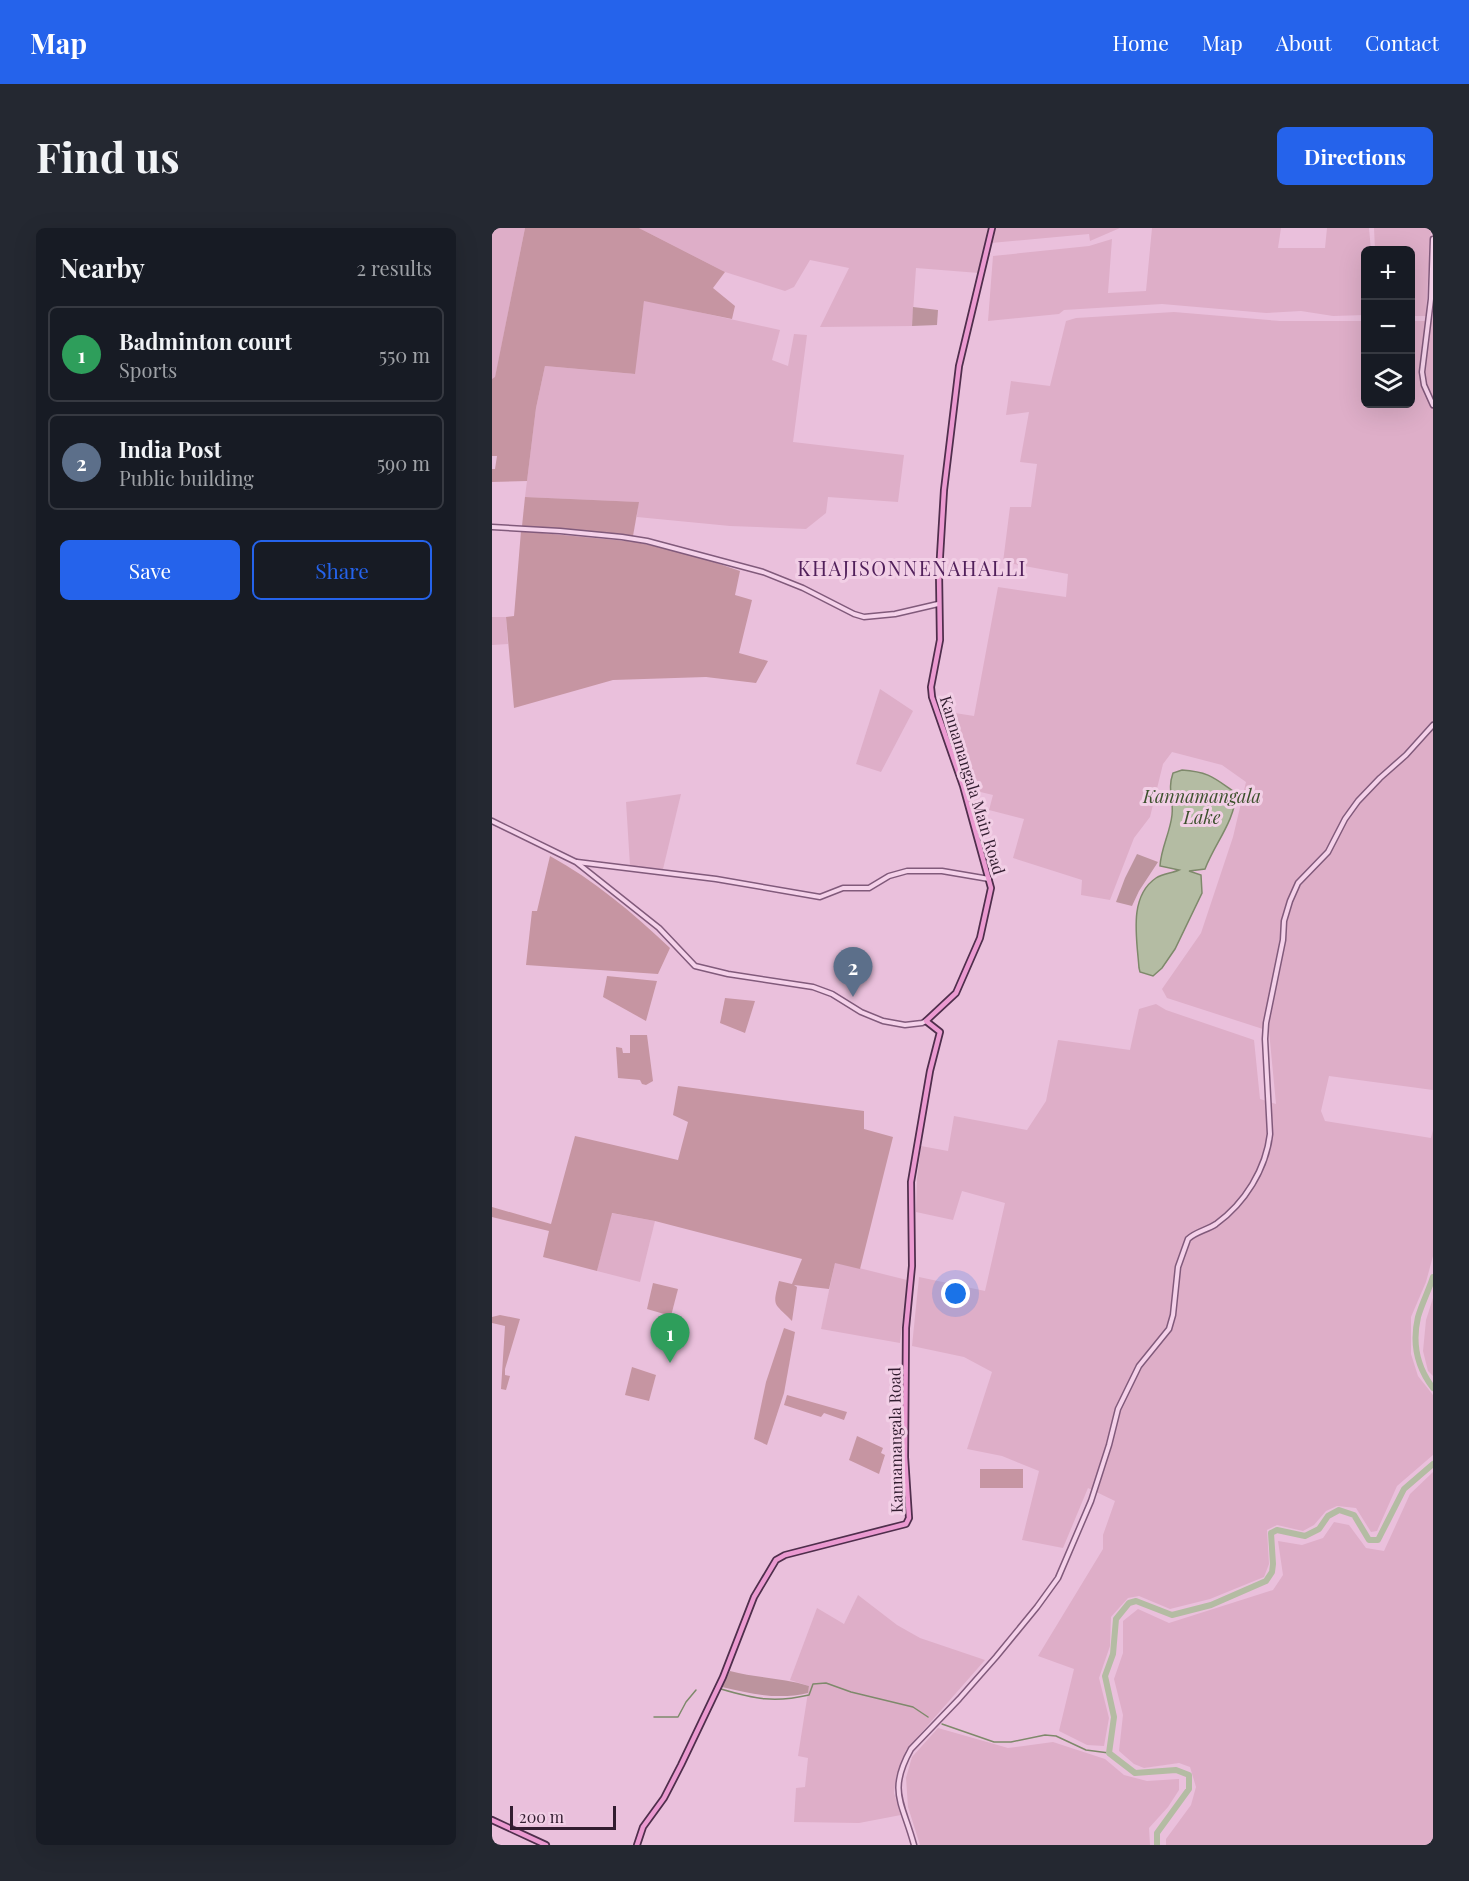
<!DOCTYPE html>
<meta charset="utf-8">
<style>
:root{--surface:#171b24;--page:#242831;--text:#f1f3f6;--muted:#9ea1a6;--line:#363941;--accent:#2563eb}
body{margin:0;font-family:"Playfair Display",serif;background:var(--page);color:var(--text)}
.controls{position:absolute;right:18px;top:18px;display:grid;overflow:hidden;border-radius:9px;box-shadow:0 6px 24px #0002}
.controls button{width:54px;height:54px;display:grid;place-items:center;padding:0;border:0;border-bottom:2px solid var(--line);background:var(--surface);color:var(--text);font:30px sans-serif}
.scale{position:absolute;left:18px;bottom:15px;width:106px;box-sizing:border-box;padding-left:6px;border:3px solid #321d30;border-top:0;font-size:16px;line-height:21px;white-space:nowrap;color:#321d30;-webkit-text-stroke:4px #f2cfe6;paint-order:stroke}
.you{position:absolute;left:464px;top:1066px;width:21px;height:21px;margin:-15px;border:4px solid #fff;border-radius:50%;background:#1a73e8;box-shadow:0 0 0 9px #1a73e833}
.badge{display:grid;place-items:center;width:39px;height:39px;border-radius:50%;background:var(--accent);color:#fff;font-size:20px;font-weight:700}
.pin{position:absolute;translate:-50% -50px;filter:drop-shadow(0 2px 3px #0008)}
.pin::after{content:'';position:absolute;top:32px;width:21px;height:18px;background:inherit;clip-path:polygon(0 0,100% 0,50% 100%)}
.list{margin:0;padding:0;list-style:none}
h2{display:flex;justify-content:space-between;align-items:center;height:78px;margin:0;padding:0 24px;font-size:26px}
h2 small{font-size:20px;font-weight:400;color:var(--muted)}
.list li{display:grid;grid-template-columns:39px 1fr auto;gap:18px;align-items:center;box-sizing:border-box;height:96px;margin:0 12px 12px;padding:0 12px;border:2px solid var(--line);border-radius:9px}
.list b{display:block;font-size:22px;white-space:nowrap}
.list p{margin:0;font-size:20px;white-space:nowrap;color:var(--muted)}
.list em{font-size:20px;font-style:normal;color:var(--muted)}
.actions{display:flex;gap:12px;padding:18px 24px}
.actions a{flex:1;padding:14px 0;border:2px solid var(--accent);border-radius:9px;text-align:center;font-size:21px;color:var(--accent)}
.actions .main{background:var(--accent);color:#fff}
.icon{flex:none;width:33px;height:33px;fill:none;stroke:currentColor;stroke-width:2;stroke-linecap:round;stroke-linejoin:round}
.map{position:relative;flex:none;width:941px;height:1617px;overflow:hidden;border-radius:9px}
header{display:flex;align-items:center;gap:36px;box-sizing:border-box;height:84px;padding:0 30px;background:var(--accent);color:#fff}
header strong{font-size:28px}
nav{display:flex;gap:33px;margin-inline-start:auto;font-size:21px}
.intro{display:flex;align-items:center;justify-content:space-between;box-sizing:border-box;height:144px;padding:0 36px}
h1{margin:0;font-size:42px}
.button{padding:15px 27px;border-radius:9px;background:var(--accent);color:#fff;font-size:21px;font-weight:700}
main{display:flex;gap:36px;padding:0 36px}
aside{flex:1;background:var(--surface);border-radius:9px;box-shadow:0 6px 24px #0002}
.map>svg:first-child{display:block}
.farmland{fill:#deaec8}
.green{fill:#c695a2}
.cemetery{fill:#bc949e}
.water{fill:#b4bca3;stroke:#7e896b;stroke-width:1.5}
.lines{fill:none;stroke-linecap:round;stroke-linejoin:round}
.stream{stroke:#7e896b;stroke-width:1.5}
.river{stroke:#b4bca3;stroke-width:6}
.minor-casing{stroke:#815a7b;stroke-width:7}
.major-casing{stroke:#4f2e4c;stroke-width:8}
.minor{stroke:#f5d2ea;stroke-width:4}
.major{stroke:#eb9ad1;stroke-width:4.5}
.labels{text-anchor:middle;dominant-baseline:central;stroke-width:6;stroke-linejoin:round;paint-order:stroke}
.street-label{font-size:16px;fill:#321d30;stroke:#f2cfe6}
.water-label{font-size:18px;font-style:italic;fill:#3d512d;stroke:#f2cfe6}
.quarter-label{font-size:20px;letter-spacing:1.5px;fill:#51205b;stroke:#f2cfe6}
</style>
<header>
<strong>Map</strong>
<nav><a>Home</a><a>Map</a><a>About</a><a>Contact</a></nav>
</header>
<div class="intro"><h1>Find us</h1><a class="button">Directions</a></div>
<main>
<aside>
<h2>Nearby<small>2 results</small></h2>
<ul class="list">
<li><span class="badge" style="background:#2e9e5b">1</span><div><b>Badminton court</b><p>Sports</p></div><em>550 m</em></li>
<li><span class="badge" style="background:#5c6f8a">2</span><div><b>India Post</b><p>Public building</p></div><em>590 m</em></li>
</ul>
<div class="actions"><a class="main">Save</a><a>Share</a></div>
</aside>
<div class="map">
<svg width="941" height="1617" viewBox="0 0 941 1617">
<rect width="100%" height="100%" fill="#eac0dc"/>
<g class="farmland">
<path d="M0 0H33L3 150 0 151Z"/>
<path d="M147 0H496L487 45 424 40 420 98 328 99 357 40 318 32 302 59 293 63 233 44Z"/>
<path d="M503 0H628L598 13 597 6 499 15Z"/>
<path d="M660 0H789L786 20H833L835 0H877L879 22H874L873 87 841 88 809 83 774 85 670 76 572 82 567 86 496 93 501 28 597 18 620 11 616 65 654 63Z"/>
<path d="M882 0H939L934 88H919L918 22H883Z"/>
<path d="M152 72 288 102 280 132 296 138 302 106 315 107 301 214 412 227 406 274 336 269 334 285 314 301 238 298 145 289 146 274 33 269 44 180 53 138 142 146Z"/>
<path d="M682 84 788 93H873L874 176H918L919 93H940L941 86V862L837 848 829 883 833 893 939 910 941 902V1028L934 1054 919 1089V1126L926 1148 941 1167V1227L905 1258 885 1303 879 1304 864 1280 845 1278 834 1283 822 1297 811 1303 785 1297 775 1302 777 1336 772 1349 718 1371 678 1381 647 1368 636 1370 619 1389 618 1418 607 1450 617 1490 612 1518 595 1517 567 1503 582 1441 546 1428 611 1321V1307L623 1273 596 1260 571 1320 530 1312 547 1243 510 1228 475 1221 500 1144 472 1129 420 1118 427 1049 493 1063 513 975 470 963 461 992 424 984 425 950 429 918 456 923 462 888 535 902 554 873 566 812 638 822 647 781 664 776 674 782 762 812 768 871 784 876 777 803 675 770 670 761 709 705 741 609 754 554 730 537 680 524 671 536 658 589 642 610 618 672 589 667 590 652 521 630 532 591 497 582 501 567 476 561 450 483 482 488 506 359 574 369 576 346 511 334 518 279H539L545 236 528 234 537 184 514 187 519 153 558 158 574 93 584 90Z"/>
<path d="M0 389H14L16 416 0 417Z"/>
<path d="M388 461 421 483 389 544 364 536Z"/>
<path d="M189 566 171 641 138 638 134 574Z"/>
<path d="M119 985 163 993 148 1054 105 1043Z"/>
<path d="M343 1034 415 1052 408 1115 329 1101Z"/>
<path d="M941 1070V1148L936 1143 931 1123 934 1092Z"/>
<path d="M941 1244V1617H674V1611L699 1577 704 1559 698 1539 687 1535 652 1540 642 1536 627 1523 631 1487 622 1451 631 1425V1393L646 1381 677 1395 781 1362 791 1347 786 1313 810 1317 831 1310 842 1294 857 1297 874 1320 892 1323 918 1266Z"/>
<path d="M366 1367 405 1397 428 1410 493 1432 414 1522 404 1550 402 1565 409 1587 367 1595 302 1594 304 1560 313 1559 316 1530 306 1528 317 1458 298 1452 325 1380 352 1396Z"/>
<path d="M446 1500 516 1520 561 1514 613 1531 632 1547 655 1553 687 1551V1562L676 1579 657 1600 658 1617H428L416 1579 414 1550 420 1529Z"/>
</g>
<g class="green">
<path d="M33 0H147L233 44 221 60 243 78 240 91 152 73 143 146 53 138 44 180 35 253 0 254V241H3L5 228H0V151L3 149Z"/>
<path d="M33 269 147 274 141 308 30 298Z"/>
<path d="M29 303 145 314 210 330 248 343 243 367 260 372 247 425 276 433 264 455 214 449 121 452 22 480 14 389 22 388Z"/>
<path d="M58 628C102 652 141 685 178 720L166 746 34 737 40 683H45Z"/>
<path d="M115 748 165 753 154 793 111 769Z"/>
<path d="M233 770 263 773 253 805 228 795Z"/>
<path d="M138 807H155L161 853 154 857 150 856 148 852 126 850 124 819 130 820 131 825H138Z"/>
<path d="M186 858 372 883V901L401 909 368 1041 343 1035 337 1061 302 1057 305 1059 300 1093C282 1074 280 1080 287 1053L300 1056 310 1031 163 993 120 985 105 1043 51 1029 57 1003 0 989V979L59 996 83 908 186 932 196 894 181 887Z"/>
<path d="M161 1055 186 1061 179 1088 155 1081Z"/>
<path d="M8 1087 28 1091 13 1141V1147L18 1148 14 1162 9 1161 13 1098 0 1095V1089Z"/>
<path d="M292 1100 303 1104 292 1165 275 1217 262 1211 274 1154Z"/>
<path d="M140 1139 164 1147 157 1173 133 1167Z"/>
<path d="M295 1167 355 1184 352 1192 332 1185 329 1189 292 1177Z"/>
<path d="M365 1208 391 1220 389 1225 393 1227 387 1246 357 1232Z"/>
<rect x="488" y="1241" width="43" height="19"/>
</g>
<g class="cemetery">
<path d="M421 79 446 82 445 97 420 98Z"/>
<path d="M645 626 666 634 647 663 640 678 624 674 633 650Z"/>
<path d="M238 1443C264 1450 291 1450 317 1458L316 1465C286 1472 260 1466 230 1459Z"/>
</g>
<path class="water" d="M690 542C718 544 722 550 744 565 743 593 723 615 713 641L697 643 709 647 710 665 683 721 670 740 661 748 648 744 647 740C645 711 636 669 664 650 670 646 680 645 687 642L668 638C669 620 678 605 680 587 682 571 675 562 681 545Z"/>
<g class="lines">
<g class="stream">
<path d="M229 1461C263 1471 282 1475 317 1467L321 1456 334 1455 359 1464 421 1479 436 1489"/>
<path d="M162 1489H186L194 1474 204 1462"/>
<path d="M450 1496 502 1514H519L553 1507 564 1508 594 1522 617 1525"/>
</g>
<g class="river">
<path d="M941 1049C937 1062 930 1075 926 1089 920 1115 925 1139 941 1160"/>
<path d="M665 1617V1605L697 1561V1547L684 1542 643 1545 617 1525 622 1489 613 1448 621 1426 624 1391 637 1375 644 1373 680 1387 719 1377 774 1353 780 1344 781 1336 779 1305 785 1302 813 1308 827 1301 836 1288 847 1282 862 1287 877 1312H886L912 1261 941 1236"/>
</g>
<g class="minor-casing">
<g id="minor">
<path d="M941 11 939 71 930 144 932 157 941 177"/>
<path d="M0 299 68 303 130 309 155 313 271 344 311 360 362 386 372 389 403 386 446 376"/>
<path d="M0 593 84 634 167 700 203 738 236 746 321 759 340 766 369 784 391 793 413 797 430 795 434 793"/>
<path d="M85 634 224 651 328 669 351 660H377L397 648 415 643H450L497 651"/>
<path d="M422 1617C411 1575 395 1564 419 1521L467 1471 504 1429 545 1379 566 1350 599 1273 617 1217 626 1181 647 1138 677 1101 681 1087 686 1039 696 1011C703 1004 715 1002 724 996 753 975 774 941 778 906L773 811 774 795 791 712 792 693 798 673 806 655 836 624 853 591 866 573 888 550 914 527 941 497"/>
</g>
</g>
<g class="major-casing">
<g id="major">
<path d="M0 1592 54 1617"/>
<path d="M145 1617 151 1599 172 1570 189 1537 231 1449 262 1369 284 1332 293 1327 414 1296 417 1290 413 1229 414 1100 420 1038 419 954 438 843 448 804 434 793 464 765 488 710 499 660 471 558 440 469 439 459 448 412 447 345 452 262 467 138 500 0"/>
</g>
</g>
<use href="#minor" class="minor"/>
<use href="#major" class="major"/>
</g>
<g class="labels">
<g class="street-label">
<text transform="translate(481 557) rotate(73)">Kannamangala Main Road</text>
<text transform="translate(403 1212) rotate(-91)">Kannamangala Road</text>
</g>
<g class="water-label">
<text x="710" y="568">Kannamangala<tspan x="710" dy="21">Lake</tspan></text>
</g>
<g class="quarter-label">
<text x="420" y="339">KHAJISONNENAHALLI</text>
</g>
</g>
</svg>
<div class="controls">
<button>+</button>
<button>−</button>
<button><svg class="icon" aria-label="layers" viewBox="0 0 24 24"><path d="M12 4l9 5-9 5-9-5zM3 14l9 5 9-5"/></svg></button>
</div>
<div class="scale">200 m</div>
<div class="you"></div>
<div class="pin badge" style="left:178px;top:1135px;background:#2e9e5b">1</div>
<div class="pin badge" style="left:361px;top:769px;background:#5c6f8a">2</div>
</div>
</main>
